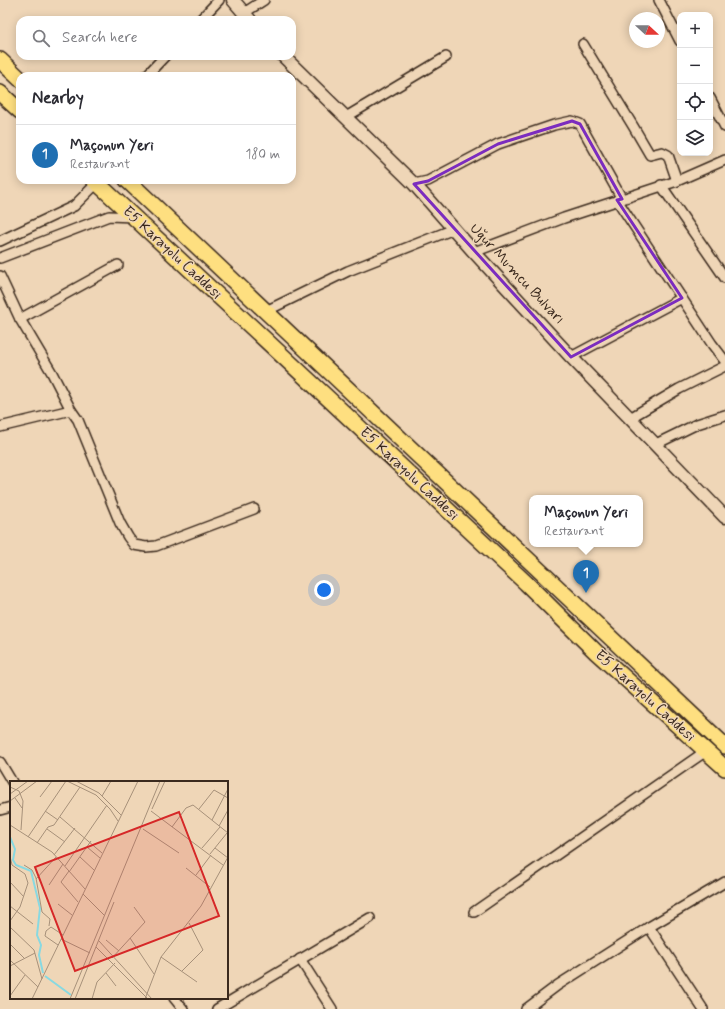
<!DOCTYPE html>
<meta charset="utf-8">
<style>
:root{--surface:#fff;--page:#f2f2f3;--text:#2b2b33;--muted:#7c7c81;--line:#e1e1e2;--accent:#1f6fb2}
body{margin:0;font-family:Mynerve,sans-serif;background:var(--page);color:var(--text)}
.controls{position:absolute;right:12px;top:12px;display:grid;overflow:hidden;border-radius:8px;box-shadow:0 2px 10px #0003}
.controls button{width:36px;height:36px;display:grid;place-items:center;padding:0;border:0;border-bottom:1px solid var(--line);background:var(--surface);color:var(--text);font:20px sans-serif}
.compass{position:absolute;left:629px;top:12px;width:36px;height:36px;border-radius:50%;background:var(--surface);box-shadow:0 2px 10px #0003;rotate:111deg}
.you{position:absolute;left:324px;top:590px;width:14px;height:14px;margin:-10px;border:3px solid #fff;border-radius:50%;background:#1a73e8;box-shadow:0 0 0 6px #1a73e833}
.badge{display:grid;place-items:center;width:26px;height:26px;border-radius:50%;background:var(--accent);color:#fff;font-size:13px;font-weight:700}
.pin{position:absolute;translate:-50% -33px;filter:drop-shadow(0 1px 2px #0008)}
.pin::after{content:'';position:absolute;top:21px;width:14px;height:12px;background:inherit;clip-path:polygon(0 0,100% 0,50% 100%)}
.popup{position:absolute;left:529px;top:495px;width:114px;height:52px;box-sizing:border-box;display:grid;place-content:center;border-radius:8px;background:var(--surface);filter:drop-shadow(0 1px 3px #0005);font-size:13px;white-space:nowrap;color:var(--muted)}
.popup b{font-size:15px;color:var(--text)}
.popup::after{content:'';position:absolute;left:50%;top:100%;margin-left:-8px;border:8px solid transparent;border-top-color:var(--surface)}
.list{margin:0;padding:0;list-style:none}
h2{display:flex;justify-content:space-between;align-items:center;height:52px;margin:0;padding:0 16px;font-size:17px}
h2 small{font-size:13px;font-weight:400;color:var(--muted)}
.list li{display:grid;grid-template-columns:26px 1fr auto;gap:12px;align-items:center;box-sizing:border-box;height:60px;padding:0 16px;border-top:1px solid var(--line)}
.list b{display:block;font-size:15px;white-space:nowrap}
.list p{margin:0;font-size:13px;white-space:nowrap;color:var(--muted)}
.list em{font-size:13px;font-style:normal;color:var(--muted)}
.icon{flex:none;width:22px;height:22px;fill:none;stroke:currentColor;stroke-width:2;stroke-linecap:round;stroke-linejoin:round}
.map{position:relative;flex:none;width:725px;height:1009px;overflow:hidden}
.search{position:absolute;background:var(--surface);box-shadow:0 2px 10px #0003;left:16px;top:16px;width:280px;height:44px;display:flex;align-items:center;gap:10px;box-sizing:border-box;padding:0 14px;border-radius:12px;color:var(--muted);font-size:15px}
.panel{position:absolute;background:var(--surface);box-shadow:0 2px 10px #0003;left:16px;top:72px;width:280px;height:112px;border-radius:12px}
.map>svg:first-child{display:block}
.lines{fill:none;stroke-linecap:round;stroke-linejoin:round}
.minor-casing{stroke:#3b2a1e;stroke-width:12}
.tertiary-casing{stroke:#3b2a1e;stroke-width:15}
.trunk-casing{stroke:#3b2a1e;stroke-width:18}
.minor{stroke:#efd6b7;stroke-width:9}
.tertiary{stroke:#efd6b7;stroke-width:12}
.trunk{stroke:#fedf80;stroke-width:15}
.marked{fill:none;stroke:#7b2cbf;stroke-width:3;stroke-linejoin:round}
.labels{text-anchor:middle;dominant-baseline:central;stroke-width:3;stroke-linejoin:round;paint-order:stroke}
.street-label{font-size:15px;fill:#3b2a1e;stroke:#efd6b7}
.inset-river{fill:none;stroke:#88d9e1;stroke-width:2}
.inset-road{fill:none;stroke:#a7917a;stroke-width:1}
.view{fill:#d62828;fill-opacity:0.15;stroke:#d62828;stroke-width:2}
.inset-edge{fill:none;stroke:#3b2a1e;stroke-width:2}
</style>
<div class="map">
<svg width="725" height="1009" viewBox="0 0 725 1009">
<rect width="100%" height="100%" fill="#efd6b7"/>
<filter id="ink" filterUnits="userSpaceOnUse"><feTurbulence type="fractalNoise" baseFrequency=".025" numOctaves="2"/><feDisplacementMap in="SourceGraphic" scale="8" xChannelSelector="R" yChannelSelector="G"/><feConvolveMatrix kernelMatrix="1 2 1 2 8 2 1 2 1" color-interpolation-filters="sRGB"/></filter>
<g filter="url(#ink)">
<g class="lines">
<g class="minor-casing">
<g id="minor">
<path d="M659 0 680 41"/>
<path d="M244 13 264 0"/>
<path d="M200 20 219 0"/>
<path d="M583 44 633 126 650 155 662 152 668 155 677 181"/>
<path d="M146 76 165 56"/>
<path d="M710 98 725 127"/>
<path d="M346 117 446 57"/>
<path d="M414 184 428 181 498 144 554 125 572 121 580 124 622 199"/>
<path d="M661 185 725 278"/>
<path d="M617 200 712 344 725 361"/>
<path d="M0 241 74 206 97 183"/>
<path d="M474 252 564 218 677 181 725 160"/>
<path d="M0 258 109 216 133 217"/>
<path d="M0 276 20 319 52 373 71 410 78 420 120 523 128 537 134 545 146 547 156 546 254 509"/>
<path d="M266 311 348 271 454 229"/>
<path d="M20 319 118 265"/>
<path d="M571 357 682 298"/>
<path d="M630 418 679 389 725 366"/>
<path d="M0 427 71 410"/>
<path d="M656 444 697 424 725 415"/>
<path d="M0 762 12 782"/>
<path d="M0 810 11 807"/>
<path d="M474 912 706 751"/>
<path d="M649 927 703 1009"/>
<path d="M300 959 332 1009"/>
<path d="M174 998 183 1009"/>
<path d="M217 1009 370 918"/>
<path d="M526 1009 558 985 649 927 725 882"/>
</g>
</g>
<g class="tertiary-casing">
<g id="tertiary">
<path d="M233 0 250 20"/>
<path d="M283 56 414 184 474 252 571 357 725 517"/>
</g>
</g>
<g class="trunk-casing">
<g id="trunk">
<path d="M0 60 20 79"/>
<path d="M0 93 20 111"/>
<path d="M94 180 526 583 596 652 725 768"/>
<path d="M127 180 725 746"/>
</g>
</g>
<use href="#minor" class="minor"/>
<use href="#tertiary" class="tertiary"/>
<use href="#trunk" class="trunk"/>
</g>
</g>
<path class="marked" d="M572 121 580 124 622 199 617 200 682 298 571 357 414 184 428 181 498 144Z"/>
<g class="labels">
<g class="street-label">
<text transform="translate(172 253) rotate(43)">E5 Karayolu Caddesi</text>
<text transform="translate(517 274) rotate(47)">Uğur Mumcu Bulvarı</text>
<text transform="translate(409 474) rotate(43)">E5 Karayolu Caddesi</text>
<text transform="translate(645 696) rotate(42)">E5 Karayolu Caddesi</text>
</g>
</g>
<g transform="translate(10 781)">
<rect width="218" height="218" fill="#efd6b7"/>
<path class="inset-river" d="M0 56 5 68 3 79 6 84 21 90 30 127 27 154 31 164 29 174 33 192M35 195 61 214"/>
<path class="inset-road" d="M57 0 86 14 100 28 108 40M66 0 89 12 111 34M0 6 9 10 13 20 11 49M0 13 18 0M92 15 101 0M30 16 42 0M5 17 12 27M0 20 27 0M142 28 155 0M189 28 204 9 218 17M35 30 48 39M141 30 213 84M50 36 92 72M202 39 218 8M0 44 42 71 75 108M209 45 218 29M162 46 176 27 183 24 218 52M37 48 55 61M133 48 169 72M18 56 56 0M0 62V75M27 62 38 46 44 44 70 6M77 66 90 77M192 67 210 46M205 67 218 77M200 73 217 52M44 74 65 47M70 76 84 89M14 84 22 89 26 97 32 131 40 138 39 145M55 85 97 24M176 87 200 106M59 90 51 101 68 121M59 91 81 60M186 94 201 74M26 98 46 76M1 102 14 116M39 104 53 83M73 113 95 135M48 123 62 134M0 125 23 143M0 140 10 126 18 102 15 93 2 84 0 75M0 146 24 169 32 198M120 157 144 193M51 158 80 172M96 159 109 170M89 160 142 218M0 163 15 178M48 164 35 155 36 150 41 146 53 154M86 166 138 218M151 176 187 201M102 177 135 141 124 126M0 179 28 206M0 185 25 172M172 190 193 169 179 142M96 192 106 205M0 215 15 194M22 218 128 0M60 218 150 0M65 218 104 121M82 218 87 201 105 182M135 218 151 176 191 125 218 76"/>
<path class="view" d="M169 31 209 135 65 190 25 86Z"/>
<rect width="218" height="218" class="inset-edge"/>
</g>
</svg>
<div class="controls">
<button>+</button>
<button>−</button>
<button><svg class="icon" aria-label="locate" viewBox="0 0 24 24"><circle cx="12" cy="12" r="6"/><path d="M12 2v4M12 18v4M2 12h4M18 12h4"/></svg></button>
<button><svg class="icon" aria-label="layers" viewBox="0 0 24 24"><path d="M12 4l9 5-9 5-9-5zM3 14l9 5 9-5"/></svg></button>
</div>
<svg class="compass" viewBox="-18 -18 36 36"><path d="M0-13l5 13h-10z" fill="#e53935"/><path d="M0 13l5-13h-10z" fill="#7c7c81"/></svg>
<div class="you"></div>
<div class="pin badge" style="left:586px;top:593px">1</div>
<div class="popup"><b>Maçonun Yeri</b>Restaurant</div>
<div class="search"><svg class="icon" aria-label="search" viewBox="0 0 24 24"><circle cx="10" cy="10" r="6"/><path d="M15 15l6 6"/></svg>Search here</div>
<section class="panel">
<h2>Nearby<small></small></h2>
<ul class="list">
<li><span class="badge">1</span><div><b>Maçonun Yeri</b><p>Restaurant</p></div><em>180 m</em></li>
</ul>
</section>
</div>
